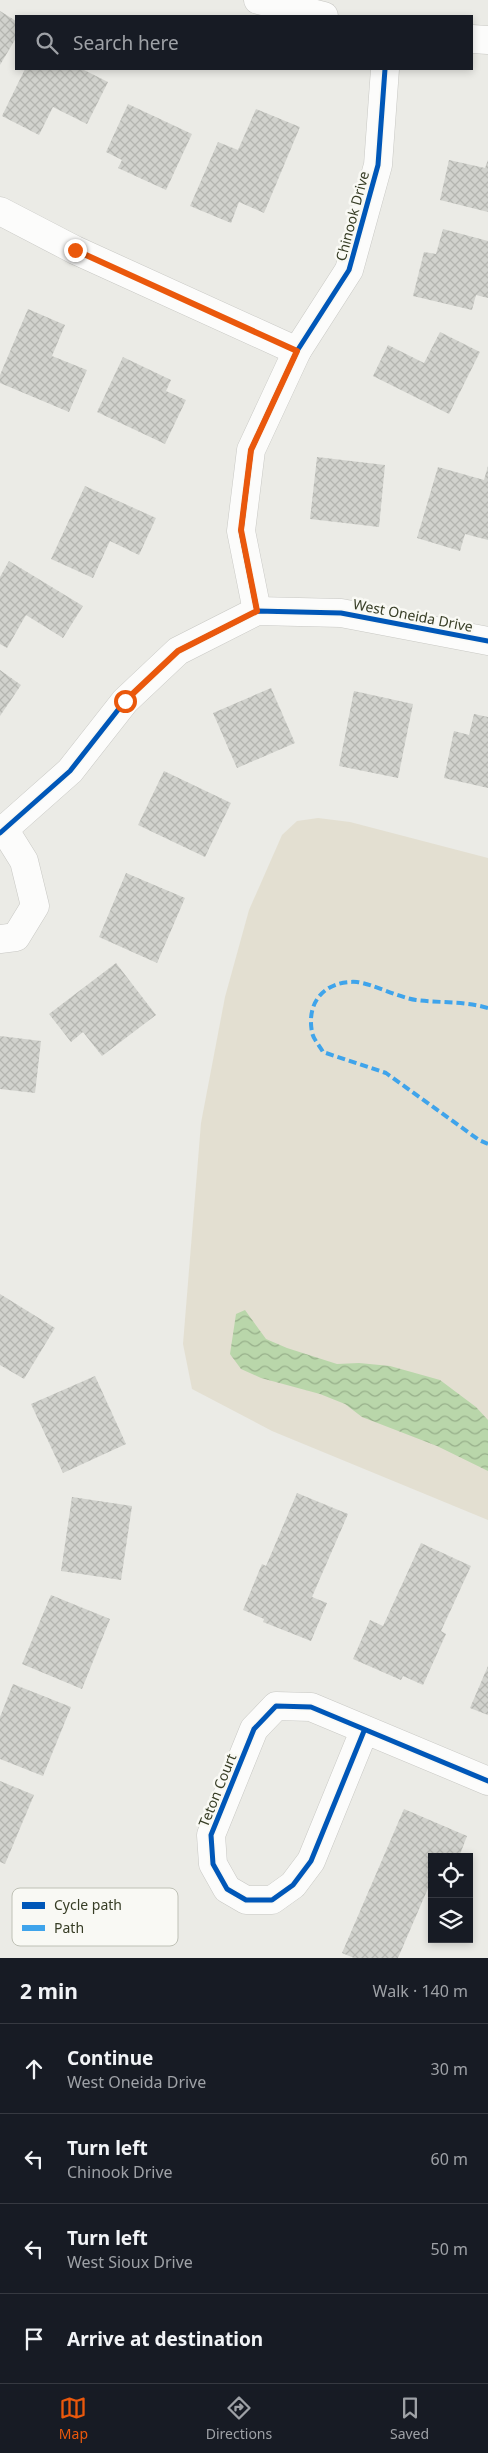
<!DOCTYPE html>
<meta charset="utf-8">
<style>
:root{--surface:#171b24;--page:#20242c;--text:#f1f3f6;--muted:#9ea1a6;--line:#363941;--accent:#ea580c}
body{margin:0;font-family:"Noto Sans",sans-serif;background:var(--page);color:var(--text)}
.controls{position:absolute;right:15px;bottom:15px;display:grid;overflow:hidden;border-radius:0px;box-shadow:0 2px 8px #0003}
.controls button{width:45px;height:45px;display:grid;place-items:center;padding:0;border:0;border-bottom:1px solid var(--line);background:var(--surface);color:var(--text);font:25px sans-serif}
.stop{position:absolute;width:15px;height:15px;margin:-11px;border:4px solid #ea580c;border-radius:50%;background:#fff}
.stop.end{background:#ea580c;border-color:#fff;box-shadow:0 1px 5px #0008}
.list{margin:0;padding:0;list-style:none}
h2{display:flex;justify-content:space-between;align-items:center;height:65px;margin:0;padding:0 20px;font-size:21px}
h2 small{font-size:16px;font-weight:400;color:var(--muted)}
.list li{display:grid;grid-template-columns:32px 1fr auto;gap:15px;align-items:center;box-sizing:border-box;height:90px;padding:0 20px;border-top:1px solid var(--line)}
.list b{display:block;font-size:19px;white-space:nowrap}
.list p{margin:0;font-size:16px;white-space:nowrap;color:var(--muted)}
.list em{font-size:16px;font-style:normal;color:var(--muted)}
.icon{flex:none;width:28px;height:28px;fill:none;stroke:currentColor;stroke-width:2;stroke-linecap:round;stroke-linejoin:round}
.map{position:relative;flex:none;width:488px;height:1958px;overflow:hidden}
.search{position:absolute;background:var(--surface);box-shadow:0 2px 8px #0003;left:15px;right:15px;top:15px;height:55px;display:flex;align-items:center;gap:12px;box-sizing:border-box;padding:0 18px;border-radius:0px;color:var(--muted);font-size:19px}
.sheet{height:425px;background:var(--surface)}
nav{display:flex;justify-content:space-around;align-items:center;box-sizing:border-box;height:70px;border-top:1px solid var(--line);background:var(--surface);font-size:14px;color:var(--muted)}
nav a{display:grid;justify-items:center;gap:2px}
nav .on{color:var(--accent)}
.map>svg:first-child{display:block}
.green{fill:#e3dfd1}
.water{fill:url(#water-waves)}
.building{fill:url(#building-cross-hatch)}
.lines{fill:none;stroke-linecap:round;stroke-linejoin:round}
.street-casing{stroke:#c8c8c4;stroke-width:29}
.street{stroke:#fcfcfb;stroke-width:28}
.quiet{stroke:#3fa4eb;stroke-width:4;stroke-dasharray:8 4;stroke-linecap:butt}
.cycleway-casing{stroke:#f9f9f4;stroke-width:8}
.cycleway{stroke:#0057b8;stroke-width:5}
.route{stroke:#ea580c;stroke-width:6}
.labels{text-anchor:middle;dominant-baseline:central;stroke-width:5;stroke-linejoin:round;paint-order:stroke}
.street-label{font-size:14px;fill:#373d25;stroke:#f9f9f4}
.key{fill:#f9f9f4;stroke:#bfc1b6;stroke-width:1}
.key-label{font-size:14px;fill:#373d25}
</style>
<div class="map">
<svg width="488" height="1958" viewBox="0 0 488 1958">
<defs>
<pattern id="water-waves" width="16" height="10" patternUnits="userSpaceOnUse" patternTransform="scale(1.25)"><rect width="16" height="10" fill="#b9d6aa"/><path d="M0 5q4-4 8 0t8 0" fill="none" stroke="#97af8a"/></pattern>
<pattern id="building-cross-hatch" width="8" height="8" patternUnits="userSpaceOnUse" patternTransform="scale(1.25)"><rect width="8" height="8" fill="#d1d2cd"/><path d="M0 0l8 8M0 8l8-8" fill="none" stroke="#b4b5b0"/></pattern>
</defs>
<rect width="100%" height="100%" fill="#ebebe6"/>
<path class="green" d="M318 818 350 822 488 858V1520L272 1431 192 1389 183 1344 201 1123 225 997 249 910 282 835 297 821Z"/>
<path class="water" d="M245 1310 266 1339 287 1348 337 1364 359 1363 390 1366 440 1380 476 1407 488 1420V1471L437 1446 362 1417 345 1404 320 1394 261 1378 241 1369 230 1354 236 1314Z"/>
<g class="building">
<path d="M0 11 16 21V38L0 65Z"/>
<path d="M25 69H82L108 82 87 124 53 107 39 135 2 116Z"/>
<path d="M128 104 192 134 166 190 118 168 122 160 106 152Z"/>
<path d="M256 109 300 127 264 213 239 202 231 223 190 206 218 142 238 150Z"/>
<path d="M449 160 485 168 488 160V212L440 200Z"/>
<path d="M443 229 488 241V298L476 295 472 310 413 296 424 252 436 254Z"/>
<path d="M28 309 65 325 52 356 87 370 69 412 0 383V375Z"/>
<path d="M440 332 480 352 449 414 373 376 388 345 424 363Z"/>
<path d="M123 357 171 380 166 391 186 400 165 444 97 412Z"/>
<path d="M317 457 385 465 379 527 310 519Z"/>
<path d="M488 466V540L465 534 460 551 417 538 438 467 484 480Z"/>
<path d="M85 486 156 518 139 555 110 541 93 578 51 559Z"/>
<path d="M9 561 83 606 63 638 26 615 7 648 0 644V577Z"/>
<path d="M0 670 21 685 0 716Z"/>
<path d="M271 688 295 743 237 768 213 713Z"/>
<path d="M354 691 413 704 398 778 339 766Z"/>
<path d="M474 714 488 717V788L444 778 454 731 469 735Z"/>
<path d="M164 771 231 803 205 857 138 825Z"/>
<path d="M126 873 185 898 157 963 99 937Z"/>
<path d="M116 963 156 1015 102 1056 83 1032 71 1042 49 1014Z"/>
<path d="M0 1036 41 1041 35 1093 0 1089Z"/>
<path d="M0 1294 55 1328 24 1379 0 1365Z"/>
<path d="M95 1376 126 1444 63 1473 31 1404Z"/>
<path d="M297 1493 348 1514 312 1597 327 1603 311 1641 263 1622 264 1619 243 1610 262 1564 266 1566Z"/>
<path d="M72 1497 132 1506 121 1580 61 1571Z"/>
<path d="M421 1543 471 1566 441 1631 446 1634 423 1685 403 1676 401 1680 353 1659 370 1620 383 1626Z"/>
<path d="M51 1595 110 1619 82 1689 22 1664Z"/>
<path d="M488 1666V1715L470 1708Z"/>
<path d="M13 1684 71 1707 43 1776 0 1759V1717Z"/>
<path d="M0 1781 34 1795 5 1864 0 1862Z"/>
<path d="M404 1809 467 1836 459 1857H432V1879L398 1958H354L342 1953Z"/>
</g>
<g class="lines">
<g class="street-casing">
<g id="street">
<path d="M258 0 324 16"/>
<path d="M472 39 488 40"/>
<path d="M0 211 75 250 297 351"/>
<path d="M257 611 241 531 251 450 297 351 349 270 378 165 385 69"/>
<path d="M0 833 70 771 125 701 178 651 257 611 341 613 488 641"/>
<path d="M0 939 16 937 35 906 24 861 4 829"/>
<path d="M364 1731 311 1861 293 1885 272 1900H246L227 1889 213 1864 211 1835 254 1729 276 1706 311 1707 488 1781"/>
</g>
</g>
<use href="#street" class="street"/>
<path class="quiet" d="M488 1008C464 1001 440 1003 416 1000 397 997 373 984 357 982 326 980 306 1001 312 1032 313 1039 320 1046 323 1052L386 1073 479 1140 488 1144"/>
<g class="cycleway-casing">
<g id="cycleway">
<path d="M257 611 241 531 251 450 297 351 349 270 378 165 385 69"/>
<path d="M0 833 70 771 125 701 178 651 257 611 341 613 488 641"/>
<path d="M364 1731 311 1861 293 1885 272 1900H246L227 1889 213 1864 211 1835 254 1729 276 1706 311 1707 488 1781"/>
</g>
</g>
<use href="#cycleway" class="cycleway"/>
</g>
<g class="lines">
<path class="route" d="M75 250 297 351 251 450 241 530 257 611 178 651 125 701"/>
</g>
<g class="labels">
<g class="street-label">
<text transform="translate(352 216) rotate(-75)">Chinook Drive</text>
<text transform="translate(413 615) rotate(11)">West Oneida Drive</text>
<text transform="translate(217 1790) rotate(-68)">Teton Court</text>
</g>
</g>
<rect x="12" y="1888" width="166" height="58" rx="8" class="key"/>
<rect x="22" y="1902" width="23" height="7" fill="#0057b8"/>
<rect x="22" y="1925" width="23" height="6" fill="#3fa4eb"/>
<g class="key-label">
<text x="54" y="1910">Cycle path</text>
<text x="54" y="1933">Path</text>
</g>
</svg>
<div class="controls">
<button><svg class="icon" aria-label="locate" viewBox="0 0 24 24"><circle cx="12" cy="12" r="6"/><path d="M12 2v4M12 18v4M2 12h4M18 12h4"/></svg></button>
<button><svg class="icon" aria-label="layers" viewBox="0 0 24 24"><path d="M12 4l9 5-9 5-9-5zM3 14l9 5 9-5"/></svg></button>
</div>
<div class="stop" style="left:125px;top:701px"></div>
<div class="stop end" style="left:75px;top:250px"></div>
<div class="search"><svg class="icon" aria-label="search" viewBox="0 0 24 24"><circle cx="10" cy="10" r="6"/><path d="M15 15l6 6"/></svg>Search here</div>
</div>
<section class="sheet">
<h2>2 min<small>Walk · 140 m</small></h2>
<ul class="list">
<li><svg class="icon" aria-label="ahead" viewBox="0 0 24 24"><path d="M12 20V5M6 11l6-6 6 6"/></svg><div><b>Continue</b><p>West Oneida Drive</p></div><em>30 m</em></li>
<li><svg class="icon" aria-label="left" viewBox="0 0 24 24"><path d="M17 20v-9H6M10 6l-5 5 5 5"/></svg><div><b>Turn left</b><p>Chinook Drive</p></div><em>60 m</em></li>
<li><svg class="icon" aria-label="left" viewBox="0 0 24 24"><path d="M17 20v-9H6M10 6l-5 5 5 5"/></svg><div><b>Turn left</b><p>West Sioux Drive</p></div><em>50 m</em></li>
<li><svg class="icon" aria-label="arrive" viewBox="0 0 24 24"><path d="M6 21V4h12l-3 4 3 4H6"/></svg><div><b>Arrive at destination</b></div></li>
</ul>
</section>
<nav>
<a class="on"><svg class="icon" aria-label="map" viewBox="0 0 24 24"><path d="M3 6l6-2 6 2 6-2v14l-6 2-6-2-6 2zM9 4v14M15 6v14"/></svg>Map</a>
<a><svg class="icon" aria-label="directions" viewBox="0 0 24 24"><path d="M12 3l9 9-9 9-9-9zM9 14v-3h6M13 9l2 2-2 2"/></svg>Directions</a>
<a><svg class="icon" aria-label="saved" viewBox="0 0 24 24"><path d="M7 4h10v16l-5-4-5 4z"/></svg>Saved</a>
</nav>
